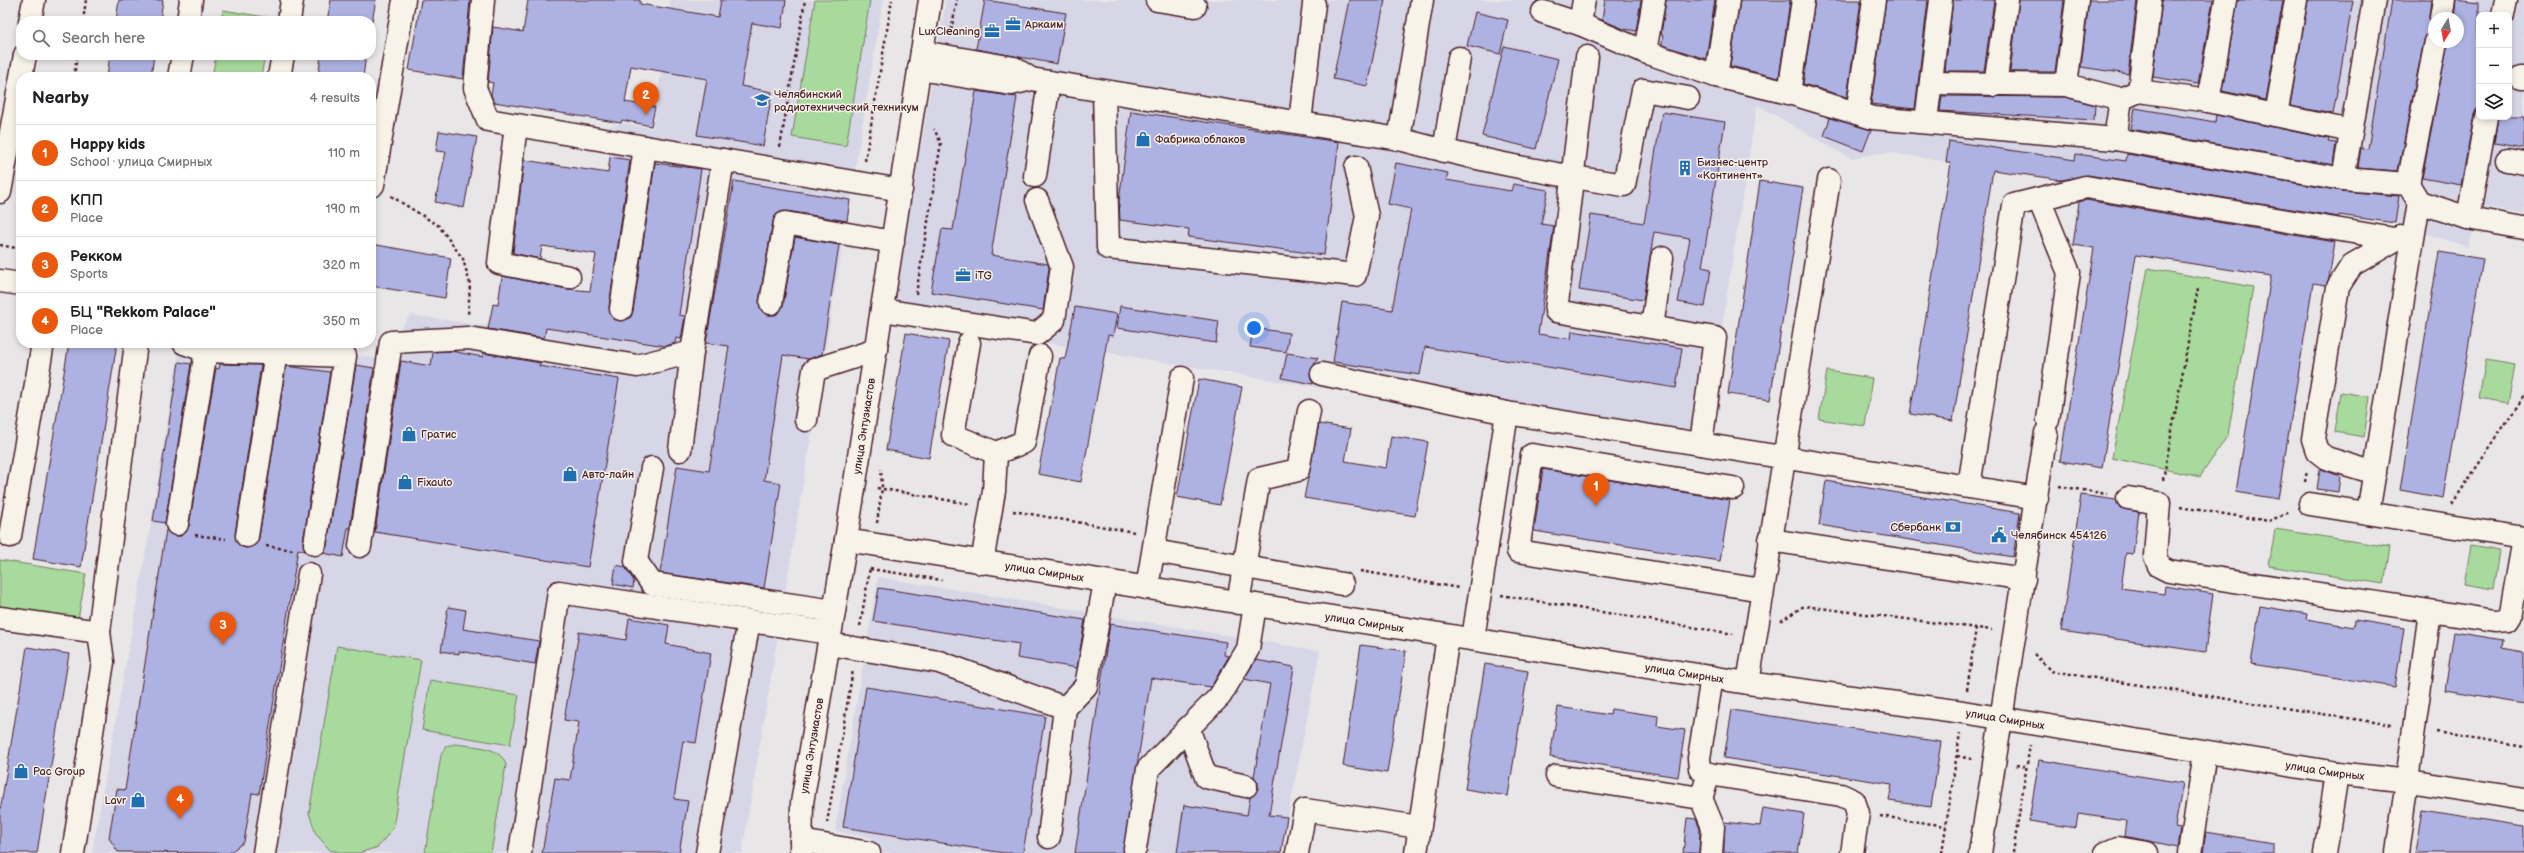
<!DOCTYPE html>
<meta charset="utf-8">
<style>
:root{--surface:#fff;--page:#f2f2f2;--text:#202124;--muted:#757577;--line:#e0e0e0;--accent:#ea580c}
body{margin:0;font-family:"Balsamiq Sans",sans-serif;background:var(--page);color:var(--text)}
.controls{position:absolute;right:12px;top:12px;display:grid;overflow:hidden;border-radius:8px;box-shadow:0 2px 6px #0003}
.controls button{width:36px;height:36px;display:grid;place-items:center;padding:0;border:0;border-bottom:1px solid var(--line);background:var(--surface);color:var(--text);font:20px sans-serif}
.compass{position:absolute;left:2428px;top:12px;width:36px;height:36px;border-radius:50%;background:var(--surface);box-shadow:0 2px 6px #0003;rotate:191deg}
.you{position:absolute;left:1254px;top:328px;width:14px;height:14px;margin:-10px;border:3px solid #fff;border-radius:50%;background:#1a73e8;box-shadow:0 0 0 6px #1a73e833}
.badge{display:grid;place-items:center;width:26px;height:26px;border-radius:50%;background:var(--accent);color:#fff;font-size:13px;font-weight:700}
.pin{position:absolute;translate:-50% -33px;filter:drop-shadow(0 1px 2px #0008)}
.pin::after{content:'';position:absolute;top:21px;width:14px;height:12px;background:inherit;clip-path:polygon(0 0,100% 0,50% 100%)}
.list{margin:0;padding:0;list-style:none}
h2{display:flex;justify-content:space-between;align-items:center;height:52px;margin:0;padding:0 16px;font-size:17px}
h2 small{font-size:13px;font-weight:400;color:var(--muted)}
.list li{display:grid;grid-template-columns:26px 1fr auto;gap:12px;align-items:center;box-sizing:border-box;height:56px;padding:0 16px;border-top:1px solid var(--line)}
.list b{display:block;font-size:15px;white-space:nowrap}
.list p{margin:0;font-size:13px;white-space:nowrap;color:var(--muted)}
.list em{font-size:13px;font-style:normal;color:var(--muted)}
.icon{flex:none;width:22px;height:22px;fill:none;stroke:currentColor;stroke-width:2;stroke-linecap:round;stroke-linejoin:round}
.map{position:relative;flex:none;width:2524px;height:853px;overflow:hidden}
.search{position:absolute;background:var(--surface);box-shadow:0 2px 6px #0003;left:16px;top:16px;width:360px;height:44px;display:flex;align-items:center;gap:10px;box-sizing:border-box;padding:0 14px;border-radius:16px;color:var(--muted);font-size:15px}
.panel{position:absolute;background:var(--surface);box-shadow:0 2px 6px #0003;left:16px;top:72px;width:360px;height:276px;border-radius:16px}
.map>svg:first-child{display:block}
.built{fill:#d7d6e6;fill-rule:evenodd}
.green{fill:#a7da9c;stroke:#787c64}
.building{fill:#aeb2e3;stroke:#4a1f2b}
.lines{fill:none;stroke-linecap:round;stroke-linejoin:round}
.minor-casing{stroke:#4a1f2b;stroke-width:25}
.major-casing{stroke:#4a1f2b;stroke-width:25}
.path{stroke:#4a1f2b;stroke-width:2.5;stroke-dasharray:3 3;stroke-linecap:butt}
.minor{stroke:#f7f3e8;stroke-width:22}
.major{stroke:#f7f3e8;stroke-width:22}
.labels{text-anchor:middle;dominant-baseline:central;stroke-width:3;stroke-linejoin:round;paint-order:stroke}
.poi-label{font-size:11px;fill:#4a1f2b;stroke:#f7f3e8;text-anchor:start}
.street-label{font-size:11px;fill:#4a1f2b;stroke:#f7f3e8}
</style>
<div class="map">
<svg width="2524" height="853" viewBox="0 0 2524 853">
<rect width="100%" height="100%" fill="#e8e6e7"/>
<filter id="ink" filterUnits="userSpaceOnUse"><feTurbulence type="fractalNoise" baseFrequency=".025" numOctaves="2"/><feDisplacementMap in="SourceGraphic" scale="8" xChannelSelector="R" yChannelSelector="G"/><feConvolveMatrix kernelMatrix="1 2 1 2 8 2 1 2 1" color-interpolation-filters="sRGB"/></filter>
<g filter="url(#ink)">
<g class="built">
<path d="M671 0H883L742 853H92L151 523 180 343H284L376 358 411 315 486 326 499 297 587 310 610 157 602 140 605 128 621 123 653 128Z"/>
<path d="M946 0H2524V213L2481 206 2468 247 2395 223 2072 175 2071 182 1887 152 1850 158 1757 105 1702 451 891 317ZM2479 15H2509V117H2479ZM2434 18H2458V42H2434Z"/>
<path d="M878 577 1320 651 1281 853H870L872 838 835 831Z"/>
</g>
<g class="green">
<path d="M815 0H870L846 146 792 137Z"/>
<path d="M223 10 271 18 270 21H221Z"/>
<path d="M216 55H265L261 77H212Z"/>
<path d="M2148 268 2253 287 2228 435 2200 477 2112 458Z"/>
<path d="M2486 360 2515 365 2508 403 2479 398Z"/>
<path d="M1827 371 1872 378 1865 426 1819 419Z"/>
<path d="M2341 392 2370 397 2364 437 2335 432Z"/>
<path d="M2275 529 2390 547 2384 584 2269 566Z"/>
<path d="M2471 546 2499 551 2493 589 2464 584Z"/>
<path d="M0 560 86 574 78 619 0 607Z"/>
<path d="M337 646 421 660 393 828 378 847 359 853H344L330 850 316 834 309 813Z"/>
<path d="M430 680 519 695 510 745 422 730Z"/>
<path d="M455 744C473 747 500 745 506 765L491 853H425L441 755 446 746Z"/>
</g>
<g class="building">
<path d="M119 0H163L160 21H116Z"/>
<path d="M331 0H376L372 21H327Z"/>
<path d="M421 0H470L463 79 409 70Z"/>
<path d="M528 0H640V4L718 17 721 0H786L782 28 752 23 741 86 772 92 763 146 697 135 707 79 631 66 625 102 655 107 651 126 622 120 621 123 494 102 491 95 493 83 488 82 493 27 523 32Z"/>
<path d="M985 0 1066 13 1057 64 976 49Z"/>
<path d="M1349 0H1385L1367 86 1333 79Z"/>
<path d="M1605 0H1641L1636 31 1624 29 1602 20Z"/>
<path d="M1666 0H1715L1706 59 1662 45 1663 35H1661Z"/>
<path d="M1740 0H1790L1779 78 1730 66Z"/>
<path d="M1815 0H1861L1847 97 1803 84Z"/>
<path d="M1886 0H1928L1915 109 1871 104Z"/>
<path d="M1953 0H1994L1984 71H1945Z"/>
<path d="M2019 0H2064L2055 72H2010Z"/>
<path d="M2089 0H2137L2128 74 2081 67Z"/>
<path d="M2162 0H2213L2198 84 2153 77Z"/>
<path d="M2238 0H2283L2266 100 2222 91Z"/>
<path d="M2308 0H2353L2333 114 2290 106Z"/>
<path d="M2392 0H2431L2429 16 2434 30 2427 34 2424 40 2398 171 2358 168 2361 148 2368 149Z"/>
<path d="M2456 0 2479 3V107L2474 115 2461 185 2422 178 2448 42H2458V18H2454Z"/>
<path d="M1475 12 1508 20 1500 54 1467 46Z"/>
<path d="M1504 46 1558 59 1536 149 1482 136Z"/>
<path d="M110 55H154L151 77H107Z"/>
<path d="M321 55H366L363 77H318Z"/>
<path d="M976 91 1017 97 991 255 1048 264 1049 268 1043 310 931 292 942 229 953 230Z"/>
<path d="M1942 96 2064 97 2095 105 2094 120 1940 111Z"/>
<path d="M2135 108 2215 122 2216 115 2329 139 2328 142 2336 143 2333 165 2131 129Z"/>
<path d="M1131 111 1339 142 1324 255 1188 237 1189 229 1120 220 1119 201Z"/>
<path d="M1662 112 1725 122 1702 267 1711 269 1705 307 1678 302 1690 238 1654 232 1643 300 1579 290 1591 215 1644 223Z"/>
<path d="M2498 117H2524V148L2494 143Z"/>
<path d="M1830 118 1871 130 1863 151 1824 136Z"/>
<path d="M439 131 477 137 464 208 435 202 446 152 436 151Z"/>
<path d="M1949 141 2075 160 2076 154 2126 161 2127 154 2341 191 2399 196 2395 223 2339 215V217L2088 175 2062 180 1993 170 1953 421 1910 414 1951 163H1946Z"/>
<path d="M610 157 630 160 609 307 613 319 620 321 631 317 633 311 655 163 701 169 679 315 685 316 681 339 676 338 675 343 666 346 546 328 544 338 488 329 493 304 498 305 502 276 567 289 590 291 596 254 542 246 540 259 513 253 524 160 608 173Z"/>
<path d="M1396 163 1448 173 1446 180 1511 191 1513 184 1548 190 1541 224 1554 226 1538 334 1571 339 1572 331 1682 348 1676 388 1425 347 1420 375 1333 362 1342 302 1392 310 1411 209 1388 204Z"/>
<path d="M734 181 850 200 847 221 787 211 776 215 773 221 759 301 763 312 768 315H776L783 306 795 237 839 245 822 354 809 359 783 355 764 480 781 483 764 588 660 573 677 466 709 471 729 346 706 343Z"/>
<path d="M1760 181 1803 188 1770 400 1728 394Z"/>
<path d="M2086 200 2335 242 2329 278 2326 285 2313 283 2278 499 2236 492 2271 276 2136 255 2102 468 2060 461 2094 248 2073 245 2079 202Z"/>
<path d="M371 244 451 258 445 298 371 286Z"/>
<path d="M2439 252 2483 259 2443 498 2400 490Z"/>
<path d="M1120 306 1219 321 1216 343 1117 328Z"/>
<path d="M1075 307 1117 314 1113 336 1108 335 1081 482 1038 474 1060 358 1065 359Z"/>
<path d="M1253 328 1289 333 1286 352 1250 347Z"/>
<path d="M906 333 949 341 929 458 886 450Z"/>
<path d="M69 343H117L81 567 33 559Z"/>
<path d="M451 351 483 357V353L540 363 539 366 619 379 588 567 375 532 401 361 431 366 433 352Z"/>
<path d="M1287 353 1318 358 1310 372 1313 384 1282 378Z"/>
<path d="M179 362 191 364 165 523 153 521Z"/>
<path d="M220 364 261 365 235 534 239 545 245 548 256 544 259 538 286 366 330 372 303 542 305 551 298 549 259 794 252 793 244 842 229 853 118 852 109 838 117 789 125 790 166 530 175 536H181L189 526 216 368 219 369Z"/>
<path d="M356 365 374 368 350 528H348L343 557 323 553 327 546Z"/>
<path d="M1199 379 1242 387 1220 505 1177 497Z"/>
<path d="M1319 424 1351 429 1345 461 1386 468 1391 436 1428 442 1415 516 1304 498Z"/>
<path d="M1543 469 1730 500 1720 561 1534 531Z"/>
<path d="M2320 469 2340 476 2338 492 2317 489Z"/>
<path d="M1826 481 2020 513 2013 557 1819 525Z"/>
<path d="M2081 495 2116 500 2120 508 2139 512 2133 554 2126 553 2121 588 2164 594 2165 586 2213 594 2205 652 2061 631Z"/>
<path d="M616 565 625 567 634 581 633 588 613 584Z"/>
<path d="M879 588 1085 620 1077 668 1017 658 1019 644 873 621Z"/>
<path d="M2260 606 2307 614 2306 619 2354 627 2355 620 2404 628 2395 687 2251 664Z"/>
<path d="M448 607 466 610 463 629 539 641 535 664 459 651V654L441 651Z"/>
<path d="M629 618 669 625 666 644 711 653 696 743 683 741 674 799 688 801 679 853H542L555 778 570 780 579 722 564 720 579 632 626 640Z"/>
<path d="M1110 624 1226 642 1224 655 1229 656 1211 687 1151 678 1123 853H1075Z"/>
<path d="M2454 632 2503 640 2502 648 2524 652V704L2445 691Z"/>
<path d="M1361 645 1406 651 1387 773 1343 766Z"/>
<path d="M27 647 69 654 37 853H0V811Z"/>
<path d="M1256 660 1294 667 1269 815 1287 817 1281 853H1177L1184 805 1247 815 1250 798 1258 789V782L1254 777 1270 684 1244 679Z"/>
<path d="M1485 664 1528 671 1508 796 1465 789Z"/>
<path d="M866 687 1045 716 1023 853H1004L843 827Z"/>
<path d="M1558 707 1610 715 1611 709 1658 716 1657 726 1685 730 1678 777 1550 757Z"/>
<path d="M1732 710 1941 742 1931 807 1889 801 1892 784 1724 758Z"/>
<path d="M2039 760 2183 783 2175 827 2181 828 2178 847 2124 836 2126 821 2078 814 2076 828 2029 821Z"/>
<path d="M1763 808 1804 814 1798 853H1724V822L1760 826Z"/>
<path d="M2422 810 2524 826V853H2415Z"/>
<path d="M1687 818 1696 819 1700 829 1699 853H1683Z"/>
<path d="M2206 832 2273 843V853H2203Z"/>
</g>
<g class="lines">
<g class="minor-casing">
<g id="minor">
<path d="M483 0 475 88 488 120 645 147"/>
<path d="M1157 0 1195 6"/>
<path d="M1584 0 1580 24 1645 52 1716 76 1789 93 1873 118 2115 139 2343 179 2408 184 2419 202"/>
<path d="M1543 12 1580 24"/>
<path d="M2503 15 2506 0"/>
<path d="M2441 18 2444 0"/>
<path d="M188 21 191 0"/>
<path d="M289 21 292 0"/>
<path d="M1645 52 1654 0"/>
<path d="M1587 57 1556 311 1715 338 1701 444"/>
<path d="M919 69 1011 84 1031 79 1014 68 922 52"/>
<path d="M1716 76 1728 0"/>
<path d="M179 77 183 55"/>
<path d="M279 77 283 55"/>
<path d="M2521 78H2524"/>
<path d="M1031 79 1399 139C1473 159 1548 174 1624 185L1643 90 1688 98"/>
<path d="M1931 83 2066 85 2077 0"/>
<path d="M1995 85 2007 0"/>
<path d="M2066 85 2121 99"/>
<path d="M2139 91 2150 0"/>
<path d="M1104 92 1108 248 1355 275 1367 216 1356 167"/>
<path d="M1789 93 1803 0"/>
<path d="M2208 101 2226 0"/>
<path d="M1857 113 1874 0"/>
<path d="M2276 115 2296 0"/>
<path d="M1926 121 1941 0"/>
<path d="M1300 122 1314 4"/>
<path d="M516 125 499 263 569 277"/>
<path d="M1399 139 1422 0"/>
<path d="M2115 139 2121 99 2139 91 2208 101 2351 131"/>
<path d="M1444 151 1459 58"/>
<path d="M2507 160 2524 163"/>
<path d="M1035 176 1049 82"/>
<path d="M2343 179 2374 0"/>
<path d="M2408 184 2436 42"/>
<path d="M371 185H373L404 0"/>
<path d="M2039 199 2069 273 2048 420"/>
<path d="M2468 218 2486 117"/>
<path d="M0 281 21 284"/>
<path d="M771 303 785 223 893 242"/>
<path d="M621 309 645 147 901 190"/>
<path d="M882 310 1037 334 1054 320 1062 267 1037 200"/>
<path d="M1652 327 1662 258"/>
<path d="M184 343 206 351 345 356 315 544"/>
<path d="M969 343 953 435 996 453 1024 442 1040 356"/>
<path d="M1322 374 1507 413"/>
<path d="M806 420 814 370 876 350"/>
<path d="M680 450 692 352"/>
<path d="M652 468 636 561 652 584 834 611"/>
<path d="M2375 473 2326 458 2317 451 2313 439 2338 287 2352 265 2400 237"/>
<path d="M1969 486 2014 205 2086 187 2394 239"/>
<path d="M1733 488 1532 455 1518 551 1762 590"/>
<path d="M2128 498 2159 503 2155 556 2159 566 2169 571 2495 621 2506 620 2511 612 2524 539"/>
<path d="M2310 504 2524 538"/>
<path d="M2368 513 2419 202 2468 218 2524 228"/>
<path d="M177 524 206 351"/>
<path d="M10 536 43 343"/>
<path d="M247 536 276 352"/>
<path id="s1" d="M846 540 1748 683 1963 712 2337 773 2409 781 2524 799"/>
<path d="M1770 540 2024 579"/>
<path d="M360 546 391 342 468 338 637 366 692 352 723 160"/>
<path d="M1154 551 1342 584"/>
<path d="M982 563 994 491 996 453"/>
<path d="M1147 588 1182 378"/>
<path d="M1238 603 1259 479 1298 470 1309 411"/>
<path d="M0 618 99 632"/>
<path d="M1473 639 1507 413 2037 498"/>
<path d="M829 644 939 662 1065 708 1049 837"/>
<path d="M1712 677 1699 758 1700 769 1709 774 1841 795 1854 801 1858 813 1852 853"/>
<path d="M1748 683 1829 180"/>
<path d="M1065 708 1086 686 1105 582"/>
<path d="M1188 728 1206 777 1246 786"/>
<path d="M1557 776 1701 798 1709 774"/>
<path d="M1701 798 1713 827 1711 853"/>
<path d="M801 841 869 853"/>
<path d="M1135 849 1148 769 1220 696 1248 649 1255 605"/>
<path d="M73 853 103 662 99 632 136 343"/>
<path d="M264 853 309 574"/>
<path d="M520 853 559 592 830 633"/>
<path d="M707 853 749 621"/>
<path d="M1297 853 1305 810 1419 827"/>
<path d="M1416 853 1448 636"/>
<path d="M1980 853 2046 433"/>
<path d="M2106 853 2118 848 2147 853"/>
<path d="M2190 853 2205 752"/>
<path d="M2325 853 2337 773"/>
<path d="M2397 853 2430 612"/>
</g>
</g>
<g class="major-casing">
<g id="major">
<path d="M30 21 34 0"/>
<path d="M0 192 25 55"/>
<path id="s2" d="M801 853 802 803 846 540 930 0"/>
</g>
</g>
<g class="path">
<path d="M83 21 86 0"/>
<path d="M950 36 957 0"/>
<path d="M74 77 77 55"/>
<path d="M780 147 805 0"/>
<path d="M865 161 892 0"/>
<path d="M391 196 439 226 463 259 470 284 468 315"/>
<path d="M0 245 21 249"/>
<path d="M916 294 941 143 934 129"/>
<path d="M2163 480 2198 288"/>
<path d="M2305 482 2307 471"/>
<path d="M2059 486 2107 494"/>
<path d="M877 488 970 504"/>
<path d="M2452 504 2524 396"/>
<path d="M2180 507 2269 521 2290 512"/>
<path d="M1013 511 1134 532"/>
<path d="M877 523 882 488 881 469"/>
<path d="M195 535 226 539"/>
<path d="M266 546 293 550"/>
<path d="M870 569 942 580"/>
<path d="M1360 571 1459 588"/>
<path d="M1501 595 1733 634"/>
<path d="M1781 621 1804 606 1992 630"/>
<path d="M860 626 870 568"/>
<path d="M2034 654 2051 671 2392 725"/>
<path d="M1967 690 1976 628"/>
<path d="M2436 732 2524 746"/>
<path d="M1957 756 1972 759"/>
<path d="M2016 765 2027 767"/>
<path d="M1880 816 1946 826"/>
<path d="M827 823 853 670"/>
<path d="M1942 853 1960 733"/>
<path d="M2013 853 2030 745"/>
</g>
<use href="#minor" class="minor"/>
<use href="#major" class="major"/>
</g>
</g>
<defs>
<g id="office-bare" transform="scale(1.2)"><path d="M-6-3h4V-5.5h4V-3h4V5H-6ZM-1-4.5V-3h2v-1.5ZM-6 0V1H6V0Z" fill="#1f6fb2" stroke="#f7f3e8" stroke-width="2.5" paint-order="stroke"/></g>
<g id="university-bare" transform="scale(1.2)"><path d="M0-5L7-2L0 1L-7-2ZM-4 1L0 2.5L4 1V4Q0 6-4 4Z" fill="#1f6fb2" stroke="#f7f3e8" stroke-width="2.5" paint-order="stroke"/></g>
<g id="shop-bare" transform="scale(1.2)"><path d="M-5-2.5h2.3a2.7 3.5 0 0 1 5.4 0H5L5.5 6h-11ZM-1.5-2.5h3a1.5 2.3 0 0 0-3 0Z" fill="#1f6fb2" stroke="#f7f3e8" stroke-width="2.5" paint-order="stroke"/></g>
<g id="building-bare" transform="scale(1.2)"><path d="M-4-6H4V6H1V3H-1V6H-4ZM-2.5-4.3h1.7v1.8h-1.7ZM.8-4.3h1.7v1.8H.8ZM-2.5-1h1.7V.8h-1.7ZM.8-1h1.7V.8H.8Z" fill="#1f6fb2" stroke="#f7f3e8" stroke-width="2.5" paint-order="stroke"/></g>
<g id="bank-bare" transform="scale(1.2)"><path d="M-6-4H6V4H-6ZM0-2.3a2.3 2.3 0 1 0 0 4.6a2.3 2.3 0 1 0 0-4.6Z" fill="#1f6fb2" stroke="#f7f3e8" stroke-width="2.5" paint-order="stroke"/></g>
<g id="civic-bare" transform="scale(1.2)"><path d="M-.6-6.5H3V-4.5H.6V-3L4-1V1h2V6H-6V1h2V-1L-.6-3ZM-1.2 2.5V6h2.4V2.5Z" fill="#1f6fb2" stroke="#f7f3e8" stroke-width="2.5" paint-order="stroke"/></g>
</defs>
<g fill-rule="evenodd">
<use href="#office-bare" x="1013" y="24"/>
<use href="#office-bare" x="992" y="31"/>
<use href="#university-bare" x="762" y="100"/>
<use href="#shop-bare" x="1143" y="139"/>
<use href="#building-bare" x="1685" y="168"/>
<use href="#office-bare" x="963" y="275"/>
<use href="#shop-bare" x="409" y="434"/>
<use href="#shop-bare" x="570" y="474"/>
<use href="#shop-bare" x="405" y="482"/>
<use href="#bank-bare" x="1953" y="527"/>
<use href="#civic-bare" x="1999" y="535"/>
<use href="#shop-bare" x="21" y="771"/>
<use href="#shop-bare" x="138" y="800"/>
</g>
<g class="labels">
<g class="poi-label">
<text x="1025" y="24">Аркаим</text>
<text x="980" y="31" text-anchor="end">LuxCleaning</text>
<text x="774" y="94">Челябинский<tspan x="774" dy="13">радиотехнический техникум</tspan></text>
<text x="1155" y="139">Фабрика облаков</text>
<text x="1697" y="162">Бизнес-центр<tspan x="1697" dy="13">«Континент»</tspan></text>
<text x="975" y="275">iTG</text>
<text x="421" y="434">Гратис</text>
<text x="582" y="474">Авто-лайн</text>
<text x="417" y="482">Fixauto</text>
<text x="1941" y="527" text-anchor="end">Сбербанк</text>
<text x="2011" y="535">Челябинск 454126</text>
<text x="33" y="771">Pac Group</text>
<text x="126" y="800" text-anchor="end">Lavr</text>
</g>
<g class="street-label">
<text stroke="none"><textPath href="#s2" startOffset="432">улица Энтузиастов</textPath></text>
<text stroke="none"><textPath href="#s1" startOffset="201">улица Смирных</textPath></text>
<text stroke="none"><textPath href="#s1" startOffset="525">улица Смирных</textPath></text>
<text stroke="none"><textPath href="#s1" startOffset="849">улица Смирных</textPath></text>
<text stroke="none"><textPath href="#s1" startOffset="1173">улица Смирных</textPath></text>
<text stroke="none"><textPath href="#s2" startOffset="108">улица Энтузиастов</textPath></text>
<text stroke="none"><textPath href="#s1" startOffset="1497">улица Смирных</textPath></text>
</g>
</g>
</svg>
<div class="controls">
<button>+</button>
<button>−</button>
<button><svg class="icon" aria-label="layers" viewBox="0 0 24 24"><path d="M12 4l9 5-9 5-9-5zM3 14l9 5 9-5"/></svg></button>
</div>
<svg class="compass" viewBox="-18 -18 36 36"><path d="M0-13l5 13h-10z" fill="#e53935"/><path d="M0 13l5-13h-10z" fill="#757577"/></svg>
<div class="you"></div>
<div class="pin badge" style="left:1596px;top:506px">1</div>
<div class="pin badge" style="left:646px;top:115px">2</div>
<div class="pin badge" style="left:223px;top:645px">3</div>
<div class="pin badge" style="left:180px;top:819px">4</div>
<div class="search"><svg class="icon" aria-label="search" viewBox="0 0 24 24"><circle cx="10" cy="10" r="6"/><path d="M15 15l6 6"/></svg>Search here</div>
<section class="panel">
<h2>Nearby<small>4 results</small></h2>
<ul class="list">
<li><span class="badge">1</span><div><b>Happy kids</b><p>School · улица Смирных</p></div><em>110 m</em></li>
<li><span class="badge">2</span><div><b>КПП</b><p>Place</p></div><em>190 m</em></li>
<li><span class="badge">3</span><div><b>Рекком</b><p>Sports</p></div><em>320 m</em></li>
<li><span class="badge">4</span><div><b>БЦ &quot;Rekkom Palace&quot;</b><p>Place</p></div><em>350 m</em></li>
</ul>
</section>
</div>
